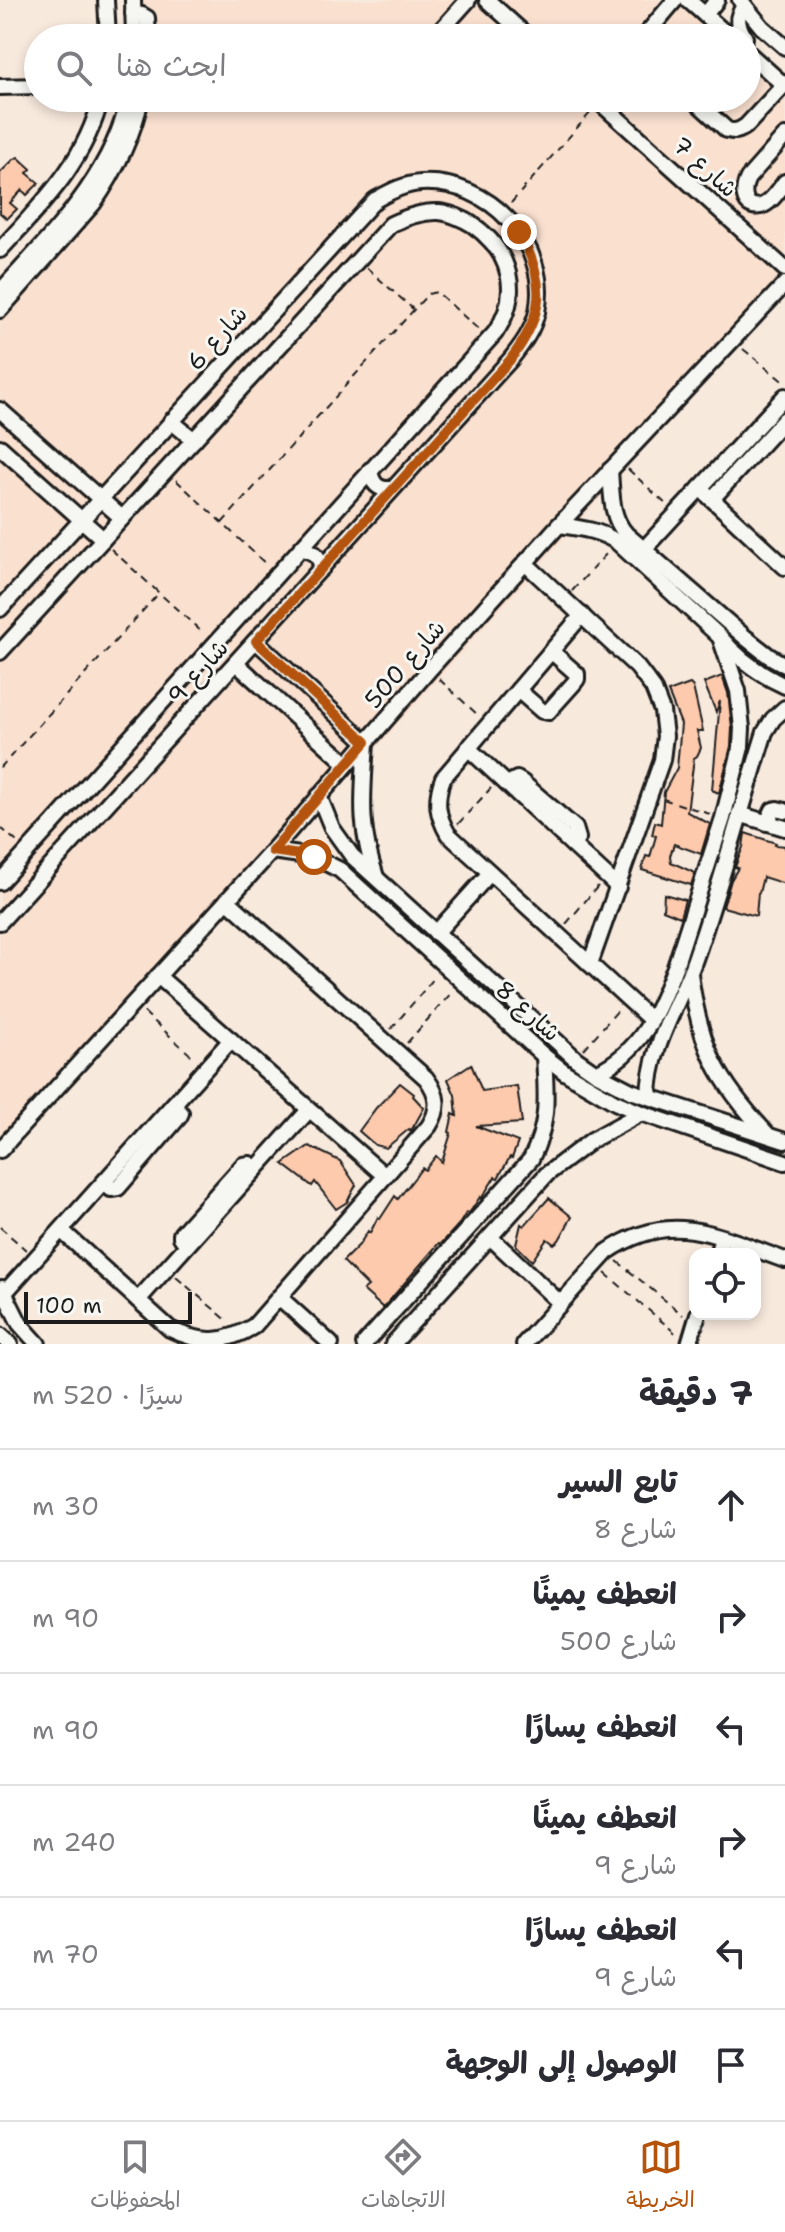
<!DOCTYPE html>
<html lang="ar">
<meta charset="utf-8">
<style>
:root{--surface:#fff;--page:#f7f7f7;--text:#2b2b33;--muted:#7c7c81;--line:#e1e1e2;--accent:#b45309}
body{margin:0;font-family:"Shantell Sans","Playpen Sans Arabic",sans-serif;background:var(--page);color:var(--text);direction:rtl}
.controls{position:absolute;right:24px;bottom:24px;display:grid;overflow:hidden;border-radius:16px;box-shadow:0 4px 12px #0003}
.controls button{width:72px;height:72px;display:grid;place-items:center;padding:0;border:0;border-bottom:2px solid var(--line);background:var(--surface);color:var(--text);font:40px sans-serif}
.scale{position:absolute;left:24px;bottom:20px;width:168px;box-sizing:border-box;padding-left:8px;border:4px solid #1c1c1c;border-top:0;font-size:22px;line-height:28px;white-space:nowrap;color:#1c1c1c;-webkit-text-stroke:6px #f6f6f2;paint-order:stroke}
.stop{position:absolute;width:24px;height:24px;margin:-18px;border:6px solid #b45309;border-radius:50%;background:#fff}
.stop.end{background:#b45309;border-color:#fff;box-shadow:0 2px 8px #0008}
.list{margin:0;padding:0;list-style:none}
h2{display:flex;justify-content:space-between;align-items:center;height:104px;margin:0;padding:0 32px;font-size:34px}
h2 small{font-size:26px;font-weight:400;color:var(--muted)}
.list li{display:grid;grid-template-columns:52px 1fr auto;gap:24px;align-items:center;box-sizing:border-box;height:112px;padding:0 32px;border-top:2px solid var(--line)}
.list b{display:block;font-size:30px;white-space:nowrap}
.list p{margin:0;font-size:26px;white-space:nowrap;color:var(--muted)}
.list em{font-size:26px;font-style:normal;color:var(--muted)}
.icon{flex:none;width:44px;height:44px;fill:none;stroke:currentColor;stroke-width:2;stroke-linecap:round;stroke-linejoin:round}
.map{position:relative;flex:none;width:785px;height:1344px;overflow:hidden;direction:ltr}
.search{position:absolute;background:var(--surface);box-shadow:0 4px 12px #0003;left:24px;right:24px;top:24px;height:88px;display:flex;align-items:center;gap:20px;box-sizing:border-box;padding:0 28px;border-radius:44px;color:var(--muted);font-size:30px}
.sheet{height:776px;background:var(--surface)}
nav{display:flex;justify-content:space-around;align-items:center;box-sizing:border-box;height:112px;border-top:2px solid var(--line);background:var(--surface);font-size:22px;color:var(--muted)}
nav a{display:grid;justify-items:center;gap:4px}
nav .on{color:var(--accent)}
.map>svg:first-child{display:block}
.built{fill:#fae0cf}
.building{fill:#fdcaad;stroke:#1c1c1c;stroke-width:2}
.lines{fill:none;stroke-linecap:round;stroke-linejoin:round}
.minor-casing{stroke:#1c1c1c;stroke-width:20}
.path{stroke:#1c1c1c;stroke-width:2;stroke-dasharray:8 6;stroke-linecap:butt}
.minor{stroke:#f6f6f2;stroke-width:14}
.route{stroke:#b45309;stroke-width:10}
.labels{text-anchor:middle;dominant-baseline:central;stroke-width:6;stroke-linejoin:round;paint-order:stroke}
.street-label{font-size:24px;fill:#1c1c1c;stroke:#f6f6f2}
</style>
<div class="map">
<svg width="785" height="1344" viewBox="0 0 785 1344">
<rect width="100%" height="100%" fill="#f8e9dd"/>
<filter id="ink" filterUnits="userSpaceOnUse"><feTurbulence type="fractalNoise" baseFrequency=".0125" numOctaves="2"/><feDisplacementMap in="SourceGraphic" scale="16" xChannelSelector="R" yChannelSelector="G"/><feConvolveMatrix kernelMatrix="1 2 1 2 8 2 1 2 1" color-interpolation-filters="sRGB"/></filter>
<g filter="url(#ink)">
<g class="built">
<path d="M129 0H695L737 38H130Z"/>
<path d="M747 47 785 81V291L306 826 0 1155V282L82 187 95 167 111 134 123 98H747Z"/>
</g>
<g class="building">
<path d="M18 157 31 169 27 173 39 183 27 195 22 190 10 203 17 209 7 219 0 213V173L13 160Z"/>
<path d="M722 676 728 693 732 728 731 746 719 793 712 790 720 701 716 712 704 683Z"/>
<path d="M690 684 693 687 703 731H697L701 748 697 756 694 758 687 812 710 824 701 854 674 844 670 856 671 862 695 873 691 885 642 870 646 856 650 857 656 836 652 835 655 822 661 824 664 792 677 768 681 724 668 692Z"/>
<path d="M745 833 776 843 775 845 785 846V884L763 877 759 893H758L756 916 723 907 731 880 738 868 735 867 743 847Z"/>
<path d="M664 894 685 900 680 917 663 910Z"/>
<path d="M471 1064 482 1091 517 1086 522 1123 476 1126 518 1142 512 1158 510 1157 498 1178 495 1177 481 1199 480 1197 472 1209 468 1214 466 1213 460 1223 441 1244 439 1243 383 1308 363 1290 368 1286 343 1261 359 1245 368 1231 370 1233 378 1217 380 1219 395 1196 398 1199 422 1168 425 1170 436 1156 442 1162 451 1133 449 1132 453 1114 457 1116 455 1095 448 1079Z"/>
<path d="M400 1083 414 1094 413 1096 424 1108 411 1131 409 1129 386 1148 375 1145 359 1131 376 1108Z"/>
<path d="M309 1146 340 1161 356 1185 347 1202 336 1209 315 1182 312 1186 283 1164Z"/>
<path d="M549 1198 572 1217 559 1240 554 1244 547 1239 532 1261 516 1245 521 1224 524 1226Z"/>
</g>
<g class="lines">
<g class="minor-casing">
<g id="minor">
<path d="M106 0 108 38"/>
<path d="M133 0 134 38"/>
<path d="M487 0 529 38"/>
<path d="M688 0 731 38"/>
<path d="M740 0 762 27 785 47"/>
<path d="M133 13 142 15 147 18 148 38"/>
<path d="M705 15 717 0"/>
<path d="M434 38 468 0"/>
<path d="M643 38 675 0"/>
<path d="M745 38C738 26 734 17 745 6"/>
<path d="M747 52 785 86"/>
<path d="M0 87 38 86"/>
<path d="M595 98 785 269"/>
<path d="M692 98 727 130C735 132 739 131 746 126L784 85"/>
<path d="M785 136 748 178C742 189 742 210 761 206 771 203 779 190 785 182"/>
<path d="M0 250C42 204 86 161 101 98"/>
<path d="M0 292C53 233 111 178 129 98"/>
<path d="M0 310 93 204C115 172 133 137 141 98"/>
<path d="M0 410 122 518"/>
<path d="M171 421 194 440"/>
<path d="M0 447 103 539"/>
<path d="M370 470C372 484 378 490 392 489"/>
<path d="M610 470C612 493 610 516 626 534L746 638 769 656 785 665"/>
<path d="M700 488 785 567"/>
<path d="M712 499 785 419"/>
<path d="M559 525C580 528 599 530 617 542L720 637C738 659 759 674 785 686"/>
<path d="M300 549C313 550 319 555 322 568"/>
<path d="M644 549 785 396"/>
<path d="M525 563 637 667 653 688 662 711 665 736 662 760 590 964"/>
<path d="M0 609 375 200C390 192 404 184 421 183 488 179 551 244 537 312 533 330 522 345 510 360L0 922"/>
<path d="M582 615 443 778C435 800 437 815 448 834L651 1020"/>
<path d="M256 641 366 742C363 796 358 824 376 877"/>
<path d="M0 652 391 224C406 217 422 211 439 212 450 213 464 219 473 225 511 252 522 294 495 333L0 882"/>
<path d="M236 663 347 764"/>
<path d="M518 690 542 711 548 712 574 683 577 679V674L551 651"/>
<path d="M468 748 618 887"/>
<path d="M507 784 517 779 522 782 575 828 578 838 573 845"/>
<path d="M319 796 332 828 352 856 576 1059 596 1073 631 1091 785 1141"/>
<path d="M739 814 785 828"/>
<path d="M767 823 773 810 777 809 785 811"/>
<path d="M272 851 314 857 340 870 544 1056 566 1073 615 1102 641 1113 785 1162"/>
<path d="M436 933 490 873"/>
<path d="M690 974C700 1048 717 1080 768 1135"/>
<path d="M158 976 385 1176"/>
<path d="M596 1073C642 1051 658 1012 675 967L723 818 741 747 742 728 738 691 720 637"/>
<path d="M649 1097C650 1044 678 1008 695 959 721 885 741 808 765 732L773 719 785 708"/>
<path d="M0 1150 272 851 429 670 559 525 785 284"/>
<path d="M105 1182 111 1189 118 1188 179 1117 181 1113 173 1105"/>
<path d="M62 1231 170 1329C201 1344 225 1344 254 1326L429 1126C440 1109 439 1095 426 1078L227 900"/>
<path d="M490 1237 560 1303"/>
<path d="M187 1245 181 1237V1234L243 1165 250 1164 255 1170"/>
<path d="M717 1254 722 1239"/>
<path d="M2 1288 20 1324 38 1344"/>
<path d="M279 1297 331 1344"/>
<path d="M0 1298 231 1040"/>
<path d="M138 1300 309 1110"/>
<path d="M0 1335 10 1344"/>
<path d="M364 1344 531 1159C550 1121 546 1096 544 1056"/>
<path d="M393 1344 547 1174 592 1140 641 1113"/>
<path d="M524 1344 607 1252C672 1207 719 1237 785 1260"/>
<path d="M689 1344 698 1314"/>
</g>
</g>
<g class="path">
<path d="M511 203 591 112"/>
<path d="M367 268 413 309"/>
<path d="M743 349 785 383"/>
<path d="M628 469 668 506"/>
<path d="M176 480 268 566"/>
<path d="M222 523 428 294 437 292 479 330"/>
<path d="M111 549 204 634"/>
<path d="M572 591 608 552"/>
<path d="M439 679 479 716"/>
<path d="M0 768 159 593"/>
<path d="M663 799 710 814"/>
<path d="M458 824 491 788"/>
<path d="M0 827 17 842"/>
<path d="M566 924 598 886"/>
<path d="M144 1012 195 1059"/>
<path d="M391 1029 436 976"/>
<path d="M407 1043 453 991"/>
<path d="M584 1049 619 1009"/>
<path d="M0 1227 26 1250"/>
<path d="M617 1261 683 1315"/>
<path d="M605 1273 679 1336"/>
<path d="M176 1277 229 1322"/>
</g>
<use href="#minor" class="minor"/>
</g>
</g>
<g class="lines" filter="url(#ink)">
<path class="route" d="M314 857 272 851 366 742 256 641 510 360C545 314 547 283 519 232"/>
</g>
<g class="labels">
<g class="street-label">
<text transform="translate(705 167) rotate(42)">شارع 7</text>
<text transform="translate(217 338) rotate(-48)">شارع 6</text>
<text transform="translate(405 664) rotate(-49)">شارع 500</text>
<text transform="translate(198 672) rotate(-48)">شارع 9</text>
<text transform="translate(528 1011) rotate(42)">شارع 8</text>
</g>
</g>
</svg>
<div class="controls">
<button><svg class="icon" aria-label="locate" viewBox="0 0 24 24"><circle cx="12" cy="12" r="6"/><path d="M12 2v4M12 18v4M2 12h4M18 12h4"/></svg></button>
</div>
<div class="scale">100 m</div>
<div class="stop" style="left:314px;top:857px"></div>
<div class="stop end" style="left:519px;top:232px"></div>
<div class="search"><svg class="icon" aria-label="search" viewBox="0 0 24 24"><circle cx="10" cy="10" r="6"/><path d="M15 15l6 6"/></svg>ابحث هنا</div>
</div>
<section class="sheet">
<h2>7 دقيقة<small>سيرًا · 520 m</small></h2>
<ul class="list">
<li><svg class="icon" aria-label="ahead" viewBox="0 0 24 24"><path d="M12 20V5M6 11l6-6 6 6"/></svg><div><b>تابع السير</b><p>شارع 8</p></div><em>30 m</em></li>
<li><svg class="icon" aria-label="right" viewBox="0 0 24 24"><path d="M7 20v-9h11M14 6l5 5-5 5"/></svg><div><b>انعطف يمينًا</b><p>شارع 500</p></div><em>90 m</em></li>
<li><svg class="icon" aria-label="left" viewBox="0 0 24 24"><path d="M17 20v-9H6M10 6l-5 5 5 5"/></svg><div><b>انعطف يسارًا</b></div><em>90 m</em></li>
<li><svg class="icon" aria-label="right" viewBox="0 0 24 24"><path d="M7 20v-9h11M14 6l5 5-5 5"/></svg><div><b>انعطف يمينًا</b><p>شارع 9</p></div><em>240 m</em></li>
<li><svg class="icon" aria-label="left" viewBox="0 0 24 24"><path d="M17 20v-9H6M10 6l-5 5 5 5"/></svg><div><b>انعطف يسارًا</b><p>شارع 9</p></div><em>70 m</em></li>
<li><svg class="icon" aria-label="arrive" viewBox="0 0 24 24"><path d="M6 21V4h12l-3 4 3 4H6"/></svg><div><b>الوصول إلى الوجهة</b></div></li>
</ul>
</section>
<nav>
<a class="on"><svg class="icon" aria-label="map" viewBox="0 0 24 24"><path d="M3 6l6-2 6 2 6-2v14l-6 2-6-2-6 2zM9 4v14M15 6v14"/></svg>الخريطة</a>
<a><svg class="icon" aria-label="directions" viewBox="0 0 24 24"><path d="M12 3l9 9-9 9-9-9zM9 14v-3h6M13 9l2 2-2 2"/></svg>الاتجاهات</a>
<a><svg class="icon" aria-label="saved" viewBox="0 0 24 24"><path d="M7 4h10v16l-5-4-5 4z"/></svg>المحفوظات</a>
</nav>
